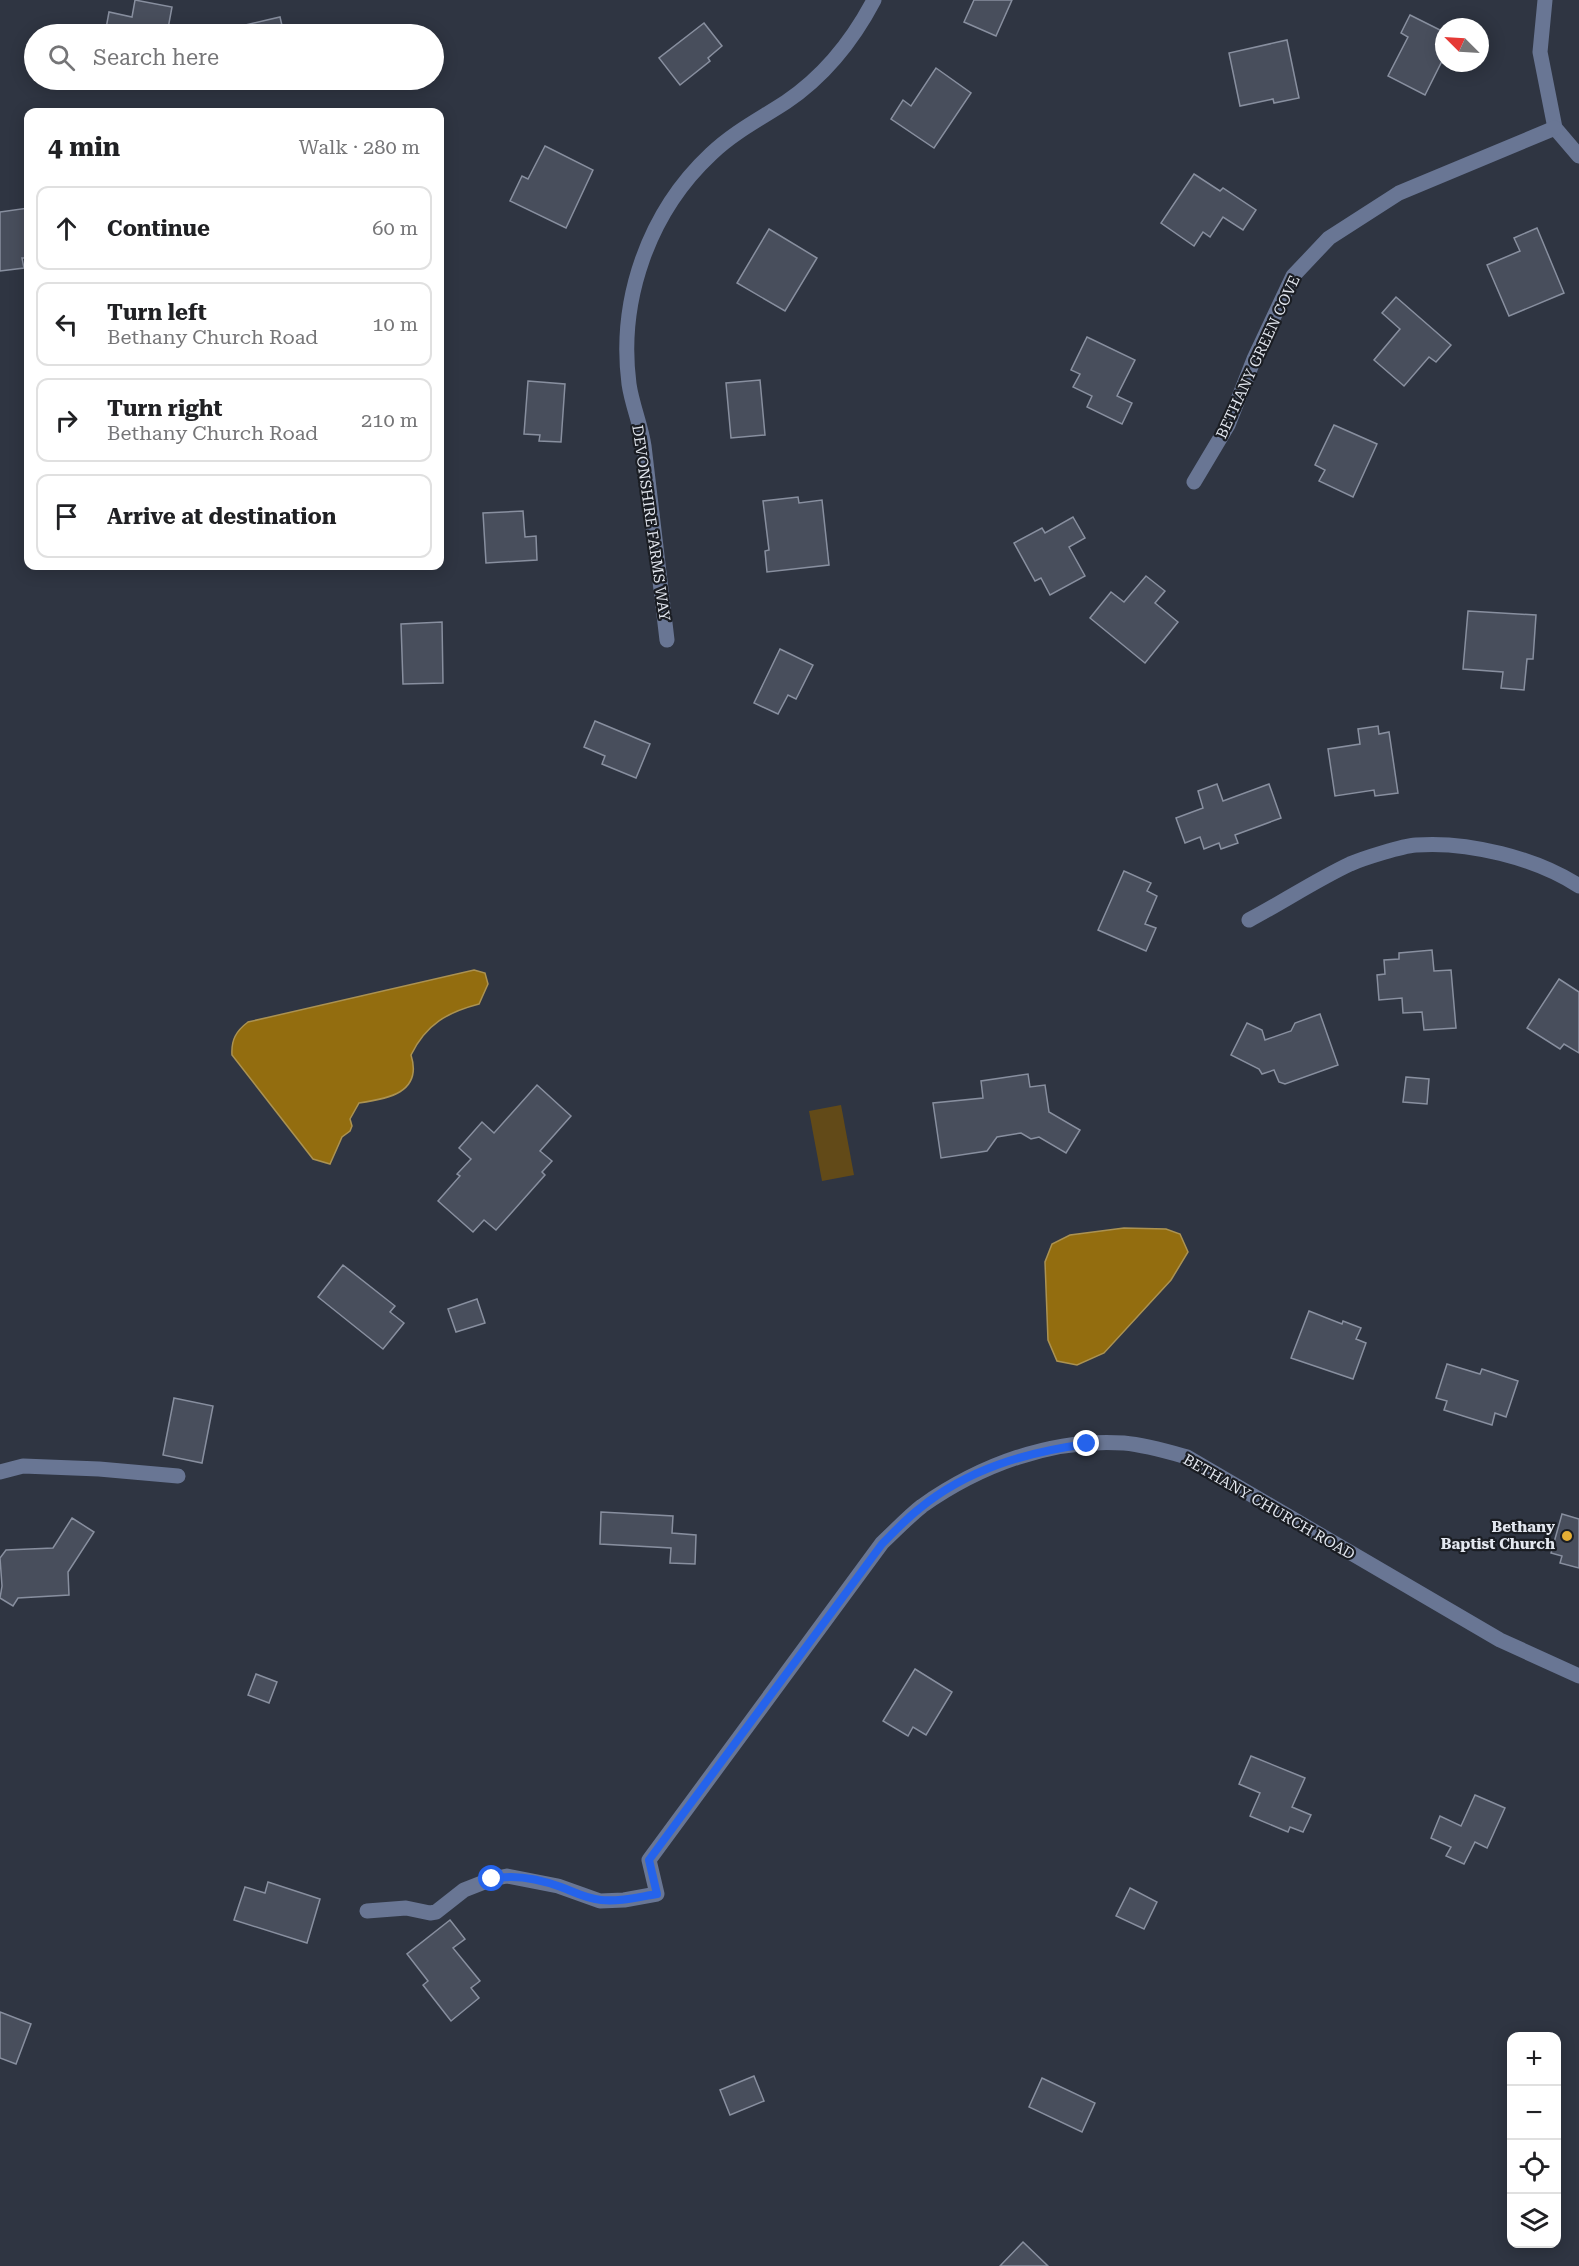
<!DOCTYPE html>
<meta charset="utf-8">
<style>
:root{--surface:#fff;--page:#f6f6f6;--text:#202124;--muted:#757577;--line:#e0e0e0}
body{margin:0;font-family:"Roboto Serif",serif;background:var(--page);color:var(--text)}
.controls{position:absolute;right:18px;bottom:18px;display:grid;overflow:hidden;border-radius:12px;box-shadow:0 3px 15px #0003}
.controls button{width:54px;height:54px;display:grid;place-items:center;padding:0;border:0;border-bottom:2px solid var(--line);background:var(--surface);color:var(--text);font:30px sans-serif}
.compass{position:absolute;left:1435px;top:18px;width:54px;height:54px;border-radius:50%;background:var(--surface);box-shadow:0 3px 15px #0003;rotate:294deg}
.stop{position:absolute;width:18px;height:18px;margin:-14px;border:4px solid #2563eb;border-radius:50%;background:#fff}
.stop.end{background:#2563eb;border-color:#fff;box-shadow:0 2px 6px #0008}
.list{margin:0;padding:0;list-style:none}
h2{display:flex;justify-content:space-between;align-items:center;height:78px;margin:0;padding:0 24px;font-size:26px}
h2 small{font-size:20px;font-weight:400;color:var(--muted)}
.list li{display:grid;grid-template-columns:39px 1fr auto;gap:18px;align-items:center;box-sizing:border-box;height:84px;margin:0 12px 12px;padding:0 12px;border:2px solid var(--line);border-radius:12px}
.list b{display:block;font-size:22px;white-space:nowrap}
.list p{margin:0;font-size:20px;white-space:nowrap;color:var(--muted)}
.list em{font-size:20px;font-style:normal;color:var(--muted)}
.icon{flex:none;width:33px;height:33px;fill:none;stroke:currentColor;stroke-width:2;stroke-linecap:round;stroke-linejoin:round}
.map{position:relative;flex:none;width:1579px;height:2266px;overflow:hidden}
.search{position:absolute;background:var(--surface);box-shadow:0 3px 15px #0003;left:24px;top:24px;width:420px;height:66px;display:flex;align-items:center;gap:15px;box-sizing:border-box;padding:0 21px;border-radius:33px;color:var(--muted);font-size:22px}
.panel{position:absolute;background:var(--surface);box-shadow:0 3px 15px #0003;left:24px;top:108px;width:420px;height:462px;border-radius:12px}
.map>svg:first-child{display:block}
.green{fill:#624a18}
.water{fill:#936d0f;stroke:#ab9252;stroke-width:1.5}
.building{fill:#484e5c;stroke:#888f9f;stroke-width:1.5}
.lines{fill:none;stroke-linecap:round;stroke-linejoin:round}
.minor{stroke:#697694;stroke-width:15}
.route{stroke:#2563eb;stroke-width:8}
.poi-dot{fill:#e4ae35;stroke:#1a1d23;stroke-width:2}
.labels{text-anchor:middle;dominant-baseline:central;stroke-width:4.5;stroke-linejoin:round;paint-order:stroke}
.street-label{font-size:15px;fill:#e3e7ef;stroke:#1a1d23}
.poi-label{font-size:15px;font-weight:bold;fill:#e3e7ef;stroke:#1a1d23;text-anchor:end}
</style>
<div class="map">
<svg width="1579" height="2266" viewBox="0 0 1579 2266">
<rect width="100%" height="100%" fill="#2f3542"/>
<path class="green" d="M841 1105 854 1175 822 1181 809 1111Z"/>
<g class="water">
<path d="M474 970 485 973 488 984 479 1004C448 1012 426 1024 411 1055 423 1093 387 1099 359 1103L350 1119 352 1126 350 1131 342 1137 330 1164 313 1159 232 1055C231 1040 236 1031 248 1022Z"/>
<path d="M1124 1228 1166 1229 1180 1234 1188 1252 1171 1280 1104 1353 1077 1365 1057 1361 1048 1340 1045 1262 1052 1244 1070 1235Z"/>
</g>
<g class="building">
<path d="M135 0 172 7 167 34H105L109 12 132 17Z"/>
<path d="M974 0H1012L996 36 964 22Z"/>
<path d="M1410 15 1444 32V57L1425 95 1388 76 1408 37 1401 33Z"/>
<path d="M280 17 284 34H233L232 28Z"/>
<path d="M704 23 722 46 708 58 710 61 680 85 659 58Z"/>
<path d="M1287 40 1299 98 1274 103 1273 99 1240 106 1229 53Z"/>
<path d="M936 68 971 93 934 148 891 119 903 100 911 106Z"/>
<path d="M545 146 593 170 566 228 510 201 522 176 528 179Z"/>
<path d="M1194 174 1220 191 1223 188 1256 210 1243 230 1223 217 1210 237 1203 232 1194 246 1161 223Z"/>
<path d="M28 208V258H22L24 268 0 271V212Z"/>
<path d="M1537 228 1564 293 1509 316 1487 265 1520 251 1514 238Z"/>
<path d="M769 229 817 258 785 311 737 283Z"/>
<path d="M1396 297 1451 345 1436 362 1429 357 1404 386 1374 360 1400 329 1382 313Z"/>
<path d="M1087 337 1135 360 1117 396 1132 403 1122 424 1087 407 1092 396 1073 387 1080 374 1071 370Z"/>
<path d="M760 380 765 435 731 438 726 383Z"/>
<path d="M528 381 565 384 561 442 539 441 540 435 524 434Z"/>
<path d="M1334 425 1377 444 1353 497 1319 481 1325 470 1315 465Z"/>
<path d="M798 497 799 503 822 500 829 565 767 572 765 551 769 550 763 501Z"/>
<path d="M523 511 525 537 536 536 537 560 486 563 483 513Z"/>
<path d="M1073 517 1085 538 1069 547 1085 576 1050 595 1041 578 1035 581 1014 543 1042 528 1045 533Z"/>
<path d="M1146 576 1165 591 1155 603 1178 622 1145 663 1090 618 1111 592 1124 602Z"/>
<path d="M1468 611 1536 615 1533 659H1527L1524 690 1501 688 1503 672 1463 669Z"/>
<path d="M442 622 443 683 403 684 401 624Z"/>
<path d="M780 649 813 665 796 699 788 695 778 714 754 703Z"/>
<path d="M595 721 650 744 636 778 602 764 605 756 584 747Z"/>
<path d="M1378 726 1379 734 1389 732 1398 793 1375 796 1374 790 1335 796 1328 749 1360 744 1358 729Z"/>
<path d="M1217 784 1223 801 1269 784 1281 818 1235 835 1238 843 1221 849 1219 843 1204 849 1200 837 1185 843 1176 818 1203 808 1198 791Z"/>
<path d="M1124 871 1151 883 1147 891 1157 896 1145 924 1156 928 1146 951 1098 930Z"/>
<path d="M1432 950 1434 971 1451 970 1456 1028 1424 1030 1422 1012 1403 1013 1402 998 1379 1000 1377 975 1385 974 1384 960 1399 959V953Z"/>
<path d="M1559 979 1579 992V1053L1564 1044 1560 1049 1527 1028Z"/>
<path d="M1320 1014 1338 1065 1285 1084 1279 1082 1274 1070 1262 1074 1259 1069 1231 1055 1247 1023 1262 1030 1265 1040 1291 1031 1295 1023Z"/>
<path d="M1028 1074 1030 1087 1045 1085 1049 1112 1080 1130 1066 1153 1039 1137 1031 1139 1021 1133 997 1137 987 1151 941 1158 933 1103 983 1098 981 1081Z"/>
<path d="M1406 1077 1429 1079 1427 1104 1403 1102Z"/>
<path d="M537 1085 571 1116 540 1151 552 1161 542 1172 545 1175 496 1230 484 1220 473 1232 438 1201 460 1176 457 1174 471 1159 459 1148 482 1122 494 1133Z"/>
<path d="M343 1265 395 1306 390 1312 404 1323 383 1349 318 1297Z"/>
<path d="M477 1299 485 1323 456 1332 448 1309Z"/>
<path d="M1309 1311 1342 1324 1343 1321 1361 1328 1356 1339 1366 1343 1353 1379 1291 1358Z"/>
<path d="M1447 1364 1480 1374 1482 1369 1518 1381 1506 1417 1495 1413 1492 1425 1444 1410 1447 1401 1436 1398Z"/>
<path d="M174 1398 213 1406 202 1463 163 1455Z"/>
<path d="M601 1512 673 1516 672 1533 696 1535 695 1564 670 1563 671 1548 600 1544Z"/>
<path d="M1562 1514 1579 1519V1568L1560 1563 1562 1556 1551 1553Z"/>
<path d="M72 1518 94 1532 68 1572 69 1595 18 1598 13 1606 0 1598 2 1586 0 1558 6 1550 53 1548Z"/>
<path d="M915 1669 952 1692 926 1735 913 1727 908 1736 883 1721Z"/>
<path d="M256 1674 277 1682 269 1703 248 1695Z"/>
<path d="M1251 1756 1305 1778 1292 1807 1311 1815 1303 1832 1290 1827 1288 1832 1250 1816 1260 1793 1239 1784Z"/>
<path d="M1475 1795 1505 1808 1487 1848 1475 1842 1464 1864 1446 1856 1451 1847 1431 1838 1440 1816 1461 1826Z"/>
<path d="M268 1882 320 1899 307 1943 234 1920 245 1887 265 1893Z"/>
<path d="M1130 1888 1157 1902 1144 1929 1116 1916Z"/>
<path d="M450 1920 465 1939 453 1948 480 1981 471 1988 479 1998 451 2021 423 1985 428 1981 407 1954Z"/>
<path d="M0 2012 31 2024 16 2064 0 2058Z"/>
<path d="M754 2076 764 2101 730 2115 720 2090Z"/>
<path d="M1042 2078 1095 2103 1082 2132 1029 2107Z"/>
<path d="M1023 2242 1048 2266H1000Z"/>
</g>
<g class="lines">
<g class="minor">
<path d="M1545 0 1540 52 1555 128 1579 156"/>
<path d="M1194 482 1228 425 1254 359 1293 276 1329 238 1399 193 1555 128"/>
<path d="M667 640C659 575 652 511 644 446 641 425 632 405 629 384 618 299 649 212 711 154 734 132 760 119 786 102 823 77 853 40 874 0"/>
<path d="M1249 920C1283 902 1316 880 1350 864 1364 858 1402 846 1416 845 1468 841 1536 858 1579 886"/>
<path d="M0 1472 23 1466 99 1469 178 1476"/>
<path d="M367 1911 406 1908 430 1913 436 1912 464 1890 492 1879 507 1876 558 1886 600 1901 624 1900 657 1894 649 1860 882 1543C895 1531 908 1517 922 1506 980 1465 1052 1438 1124 1443 1146 1445 1166 1451 1187 1457L1500 1640 1579 1676"/>
</g>
</g>
<g class="lines">
<path class="route" d="M492 1879C514 1874 539 1879 561 1887 574 1892 587 1899 601 1900 620 1902 638 1897 657 1894L649 1860 882 1544C894 1532 906 1519 919 1509 967 1469 1027 1452 1087 1444"/>
</g>
<circle class="poi-dot" cx="1567" cy="1536" r="6"/>
<g class="labels">
<g class="street-label">
<text transform="translate(1258 357) rotate(-65)">BETHANY GREEN COVE</text>
<text transform="translate(651 523) rotate(82)">DEVONSHIRE FARMS WAY</text>
<text transform="translate(1269 1507) rotate(30)">BETHANY CHURCH ROAD</text>
</g>
<g class="poi-label">
<text x="1555" y="1527">Bethany<tspan x="1555" dy="17">Baptist Church</tspan></text>
</g>
</g>
</svg>
<div class="controls">
<button>+</button>
<button>−</button>
<button><svg class="icon" aria-label="locate" viewBox="0 0 24 24"><circle cx="12" cy="12" r="6"/><path d="M12 2v4M12 18v4M2 12h4M18 12h4"/></svg></button>
<button><svg class="icon" aria-label="layers" viewBox="0 0 24 24"><path d="M12 4l9 5-9 5-9-5zM3 14l9 5 9-5"/></svg></button>
</div>
<svg class="compass" viewBox="-18 -18 36 36"><path d="M0-13l5 13h-10z" fill="#e53935"/><path d="M0 13l5-13h-10z" fill="#757577"/></svg>
<div class="stop" style="left:492px;top:1879px"></div>
<div class="stop end" style="left:1087px;top:1444px"></div>
<div class="search"><svg class="icon" aria-label="search" viewBox="0 0 24 24"><circle cx="10" cy="10" r="6"/><path d="M15 15l6 6"/></svg>Search here</div>
<section class="panel">
<h2>4 min<small>Walk · 280 m</small></h2>
<ul class="list">
<li><svg class="icon" aria-label="ahead" viewBox="0 0 24 24"><path d="M12 20V5M6 11l6-6 6 6"/></svg><div><b>Continue</b></div><em>60 m</em></li>
<li><svg class="icon" aria-label="left" viewBox="0 0 24 24"><path d="M17 20v-9H6M10 6l-5 5 5 5"/></svg><div><b>Turn left</b><p>Bethany Church Road</p></div><em>10 m</em></li>
<li><svg class="icon" aria-label="right" viewBox="0 0 24 24"><path d="M7 20v-9h11M14 6l5 5-5 5"/></svg><div><b>Turn right</b><p>Bethany Church Road</p></div><em>210 m</em></li>
<li><svg class="icon" aria-label="arrive" viewBox="0 0 24 24"><path d="M6 21V4h12l-3 4 3 4H6"/></svg><div><b>Arrive at destination</b></div></li>
</ul>
</section>
</div>
